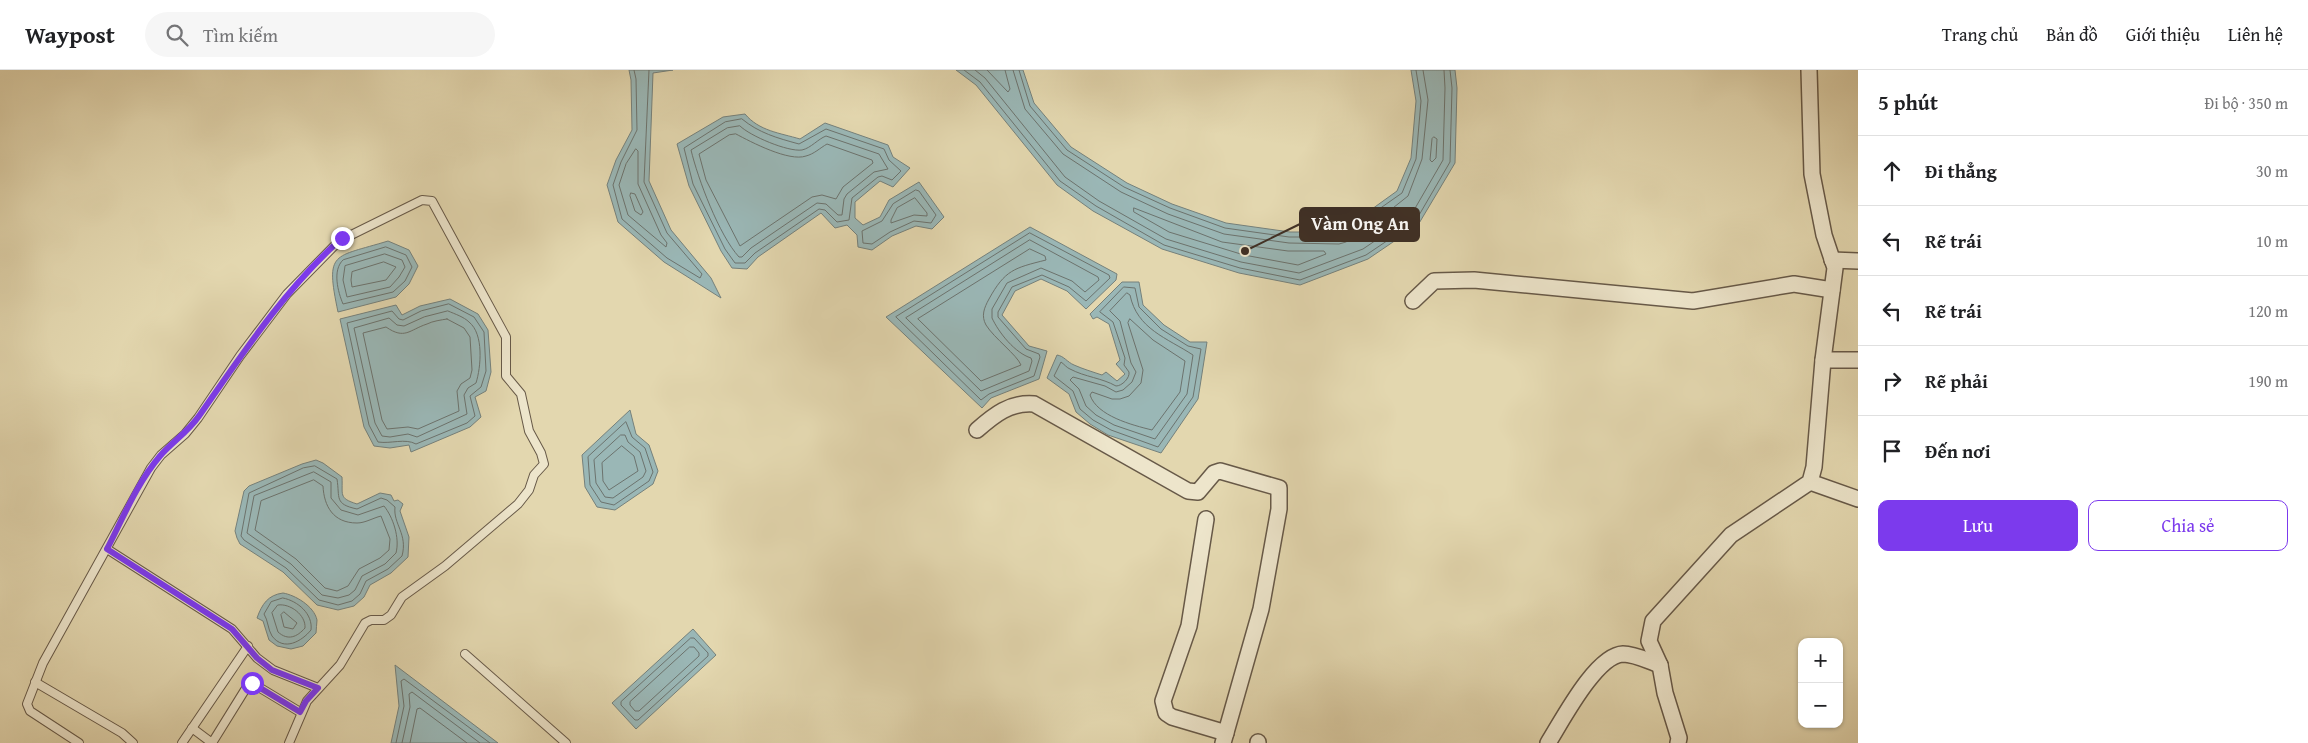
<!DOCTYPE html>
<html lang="vi">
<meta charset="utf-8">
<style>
:root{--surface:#fff;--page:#f6f6f6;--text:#202124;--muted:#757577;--line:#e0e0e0;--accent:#7c3aed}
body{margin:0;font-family:"Gentium Book Plus",serif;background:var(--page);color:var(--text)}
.controls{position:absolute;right:15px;bottom:15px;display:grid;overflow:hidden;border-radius:10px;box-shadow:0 1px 4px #0004}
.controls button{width:45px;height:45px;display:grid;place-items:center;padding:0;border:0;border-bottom:1px solid var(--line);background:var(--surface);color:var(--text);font:25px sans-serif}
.stop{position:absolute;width:15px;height:15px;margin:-11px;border:4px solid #7c3aed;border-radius:50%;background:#fff}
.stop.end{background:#7c3aed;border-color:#fff;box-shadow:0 1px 5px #0008}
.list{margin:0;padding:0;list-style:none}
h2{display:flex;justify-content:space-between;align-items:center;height:65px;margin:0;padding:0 20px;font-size:21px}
h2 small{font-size:16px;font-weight:400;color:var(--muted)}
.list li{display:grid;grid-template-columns:32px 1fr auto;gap:15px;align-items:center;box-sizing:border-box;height:70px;padding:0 20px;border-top:1px solid var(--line)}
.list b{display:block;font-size:19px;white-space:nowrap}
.list em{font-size:16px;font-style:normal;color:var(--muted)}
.actions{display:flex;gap:10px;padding:15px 20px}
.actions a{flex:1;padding:11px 0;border:1px solid var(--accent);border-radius:10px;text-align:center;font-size:18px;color:var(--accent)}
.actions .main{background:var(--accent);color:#fff}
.icon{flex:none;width:28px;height:28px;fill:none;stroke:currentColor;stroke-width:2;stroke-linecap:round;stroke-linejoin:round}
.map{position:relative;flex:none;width:1858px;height:673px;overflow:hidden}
header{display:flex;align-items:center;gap:30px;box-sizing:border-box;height:70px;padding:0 25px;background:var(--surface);border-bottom:1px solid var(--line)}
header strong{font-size:24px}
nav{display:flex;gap:28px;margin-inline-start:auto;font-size:18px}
.search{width:350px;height:45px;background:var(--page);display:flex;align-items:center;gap:12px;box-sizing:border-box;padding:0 18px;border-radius:28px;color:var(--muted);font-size:19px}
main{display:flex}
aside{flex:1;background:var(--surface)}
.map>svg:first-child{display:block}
.water{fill:#9ab7b6;stroke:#75817c}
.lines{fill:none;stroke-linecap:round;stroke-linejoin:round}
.shore{stroke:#6c736e;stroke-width:1}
.service-casing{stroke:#675948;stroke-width:10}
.minor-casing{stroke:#675948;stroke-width:18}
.service{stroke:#ede5cb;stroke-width:8}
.minor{stroke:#ede5cb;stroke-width:15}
.route{stroke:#7c3aed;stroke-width:6}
.leader{fill:none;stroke:#3e2f25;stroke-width:2}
.callout-dot{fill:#3e2f25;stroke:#ede5cb;stroke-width:2}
.callout{fill:#3e2f25;stroke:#3e2f25;stroke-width:2}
.callout-label{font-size:18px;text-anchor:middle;font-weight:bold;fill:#fff}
</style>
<header>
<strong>Waypost</strong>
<div class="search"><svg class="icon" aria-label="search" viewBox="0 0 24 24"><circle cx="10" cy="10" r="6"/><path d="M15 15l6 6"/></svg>Tìm kiếm</div>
<nav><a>Trang chủ</a><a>Bản đồ</a><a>Giới thiệu</a><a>Liên hệ</a></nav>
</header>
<main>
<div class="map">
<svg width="1858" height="673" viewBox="0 0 1858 673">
<rect width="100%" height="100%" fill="#e3d7af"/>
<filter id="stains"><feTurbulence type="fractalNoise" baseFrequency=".004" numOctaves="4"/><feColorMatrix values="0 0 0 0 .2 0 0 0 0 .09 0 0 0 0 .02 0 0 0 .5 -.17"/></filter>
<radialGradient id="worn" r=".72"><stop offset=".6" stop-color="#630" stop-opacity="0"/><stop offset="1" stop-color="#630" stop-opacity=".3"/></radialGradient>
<g class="water">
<path d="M629 0H673L653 3 649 111 671 160 711 208 721 228 664 192 618 152 607 115 616 90 632 60 631 10Z"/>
<path d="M956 0H1023L1034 33 1071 77 1127 113 1172 134 1226 153 1290 162H1340L1397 121 1411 88 1416 31 1411 0H1455L1457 18 1455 93 1418 155 1368 189 1300 215 1239 203 1162 179 1093 141 1057 115 976 15Z"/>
<path d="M745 44C759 61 780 63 800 69L825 53 888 75 893 87 910 98 893 117 880 111 855 132V148L863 155 880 147 889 130 919 112 944 147 932 159 916 156 892 166 872 180 858 177 857 165 847 155 835 158 821 143 758 187 747 199 732 198 721 181 689 116 677 74 723 47Z"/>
<path d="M1030 157 1117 204 1116 210 1086 239 1067 221 1041 209 1015 221 1002 245 1029 276 1047 281 1039 309 991 328 982 338 886 247Z"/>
<path d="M388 171 409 180 418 196 409 214 396 227 338 242C325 180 333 188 388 171Z"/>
<path d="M1122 212H1139L1143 235 1164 255 1190 272H1207L1198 329 1161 383 1108 365 1090 354 1076 342 1069 324 1047 308 1057 285C1064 286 1067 292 1074 295 1083 299 1093 302 1102 305L1106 302 1117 311 1125 304 1116 294 1120 290 1109 254 1097 247 1093 249 1090 244Z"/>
<path d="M450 229 478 244 488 260 491 302 486 321 475 327 481 347 470 357 411 382 409 375 390 378 374 376 364 357 340 249 396 235 402 245 420 236Z"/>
<path d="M630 340 636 364 649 375 658 401 653 414 615 440 597 437 585 417 582 385Z"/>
<path d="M316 390 323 393 342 407C343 425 338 428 357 434L380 423 391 425 394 431 398 430 403 434 400 441 409 467 408 487 391 503 370 515 364 527 354 536 338 540 317 535 283 502 240 474 237 468 235 461 244 421 249 416 302 394Z"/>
<path d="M283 523C295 525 314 536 317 550 317 554 316 559 316 563L303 576 291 579 277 576 269 570 263 551 257 548C262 534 268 525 283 523Z"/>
<path d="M693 559 716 585 636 659 612 633Z"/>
<path d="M395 595 498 673H391L399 636Z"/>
</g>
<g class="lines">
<g class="shore">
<path d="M634 0 636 9 637 60 621 92 613 115 622 149 667 188 700 208 702 204 667 163 644 112 649 0"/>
<path d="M964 0 980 12 1060 111 1096 136 1164 175 1240 198 1300 210 1366 185 1415 152 1450 92 1452 18 1450 0"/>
<path d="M975 0 985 8 1065 107 1099 131 1166 169 1241 192 1299 203 1363 179 1410 147 1443 90 1445 18 1444 0"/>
<path d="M987 0 1008 22 1010 19 1005 0"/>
<path d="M1013 0 1025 39 1063 84 1121 122 1168 144 1224 164 1289 173 1339 174 1346 172 1374 153 1408 126 1422 89 1428 30 1423 0"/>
<path d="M1019 0 1030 36 1067 80 1124 117 1170 138 1225 158 1289 167H1339L1402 123 1416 89 1421 31 1416 0"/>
<path d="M742 49C759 63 777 68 799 74L826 59 884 79 889 90 901 101 892 110 882 106 878 107 852 128 849 150 837 152 825 140 819 139 755 183 745 193H735L725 179 693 114 684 78 725 52Z"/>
<path d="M740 56C750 66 788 82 802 80 811 78 818 69 826 66L879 84 888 99 874 102 847 124 844 129 842 145H838L826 134 817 133 751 178 742 187H739C719 165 698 109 691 80L727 58Z"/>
<path d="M736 64C751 72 789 92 806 86 814 84 820 78 827 74L872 90 873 93 843 117 836 129 822 125 812 127 740 176 706 110 699 84 729 65Z"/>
<path d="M1434 67 1437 69 1436 88 1432 92 1430 90 1432 69Z"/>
<path d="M636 79 638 81V114L661 165 667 173 666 177 628 145 619 115 626 94Z"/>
<path d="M916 120 919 121 936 145 931 153 914 151 890 162 872 174 863 173 862 161 882 151 893 134Z"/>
<path d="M631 123 635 124 643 142 641 145 635 141 630 126Z"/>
<path d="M915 128 927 143V146L914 145 891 153V150L897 138Z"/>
<path d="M1134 138 1222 172 1288 181H1324L1326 184 1298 195 1244 185 1169 162 1134 142Z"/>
<path d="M1030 163 1109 205 1110 208 1086 231 1069 217 1042 205 1012 217 998 242V247L1026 279 1039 284 1040 287 1034 306 989 324 981 330 896 247Z"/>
<path d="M1030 170 1098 207 1099 210 1085 222 1072 211 1041 198 1007 213 992 239V248C999 263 1015 283 1031 288L1032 291 1029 301 981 321 906 248Z"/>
<path d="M386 177 406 185 412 197 405 211 393 222 343 234C338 222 332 200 343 190Z"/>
<path d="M1030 179 1045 186 1046 190C1014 198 1005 200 989 229 984 238 981 246 986 255 994 268 1017 285 1021 295L981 311 918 249Z"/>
<path d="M385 184 402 190 405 197 399 207 390 217 347 227 343 210 345 196Z"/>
<path d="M384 192 396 197 386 210 352 217 351 210 352 202Z"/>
<path d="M1124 217 1135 218 1139 237 1161 259 1188 276 1201 279 1193 327 1158 377 1111 360 1093 350 1080 339 1073 321 1054 306 1061 292C1064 294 1067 298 1070 299 1085 307 1102 308 1116 316 1122 316 1130 308 1129 302L1124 295 1125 288 1113 252 1100 242Z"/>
<path d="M1127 223 1130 225C1137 259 1167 268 1193 285L1187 324 1155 369 1114 355 1096 345 1086 336 1079 319 1070 310 1073 307 1105 316 1116 322 1123 320 1132 312 1136 302 1131 293 1120 251 1110 241Z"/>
<path d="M449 234 474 247 484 262 486 301 481 317 470 326 475 346 467 353 416 374C405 368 391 374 378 372L369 355 347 253 392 241 399 249 403 250 421 241Z"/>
<path d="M448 241C455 244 464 247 469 252 484 264 481 297 476 313L468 318 464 325 467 344 417 367 408 364 390 367 382 366 375 353 354 258 389 248 397 255 404 256 424 247Z"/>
<path d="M447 249 464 258 470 267 472 300 470 308 461 314 457 321 459 341 418 359 408 357 387 359 382 350 363 263 386 257C405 270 409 260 427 254 433 251 441 250 447 249Z"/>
<path d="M1130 249 1153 270 1185 291 1180 322 1152 360C1132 355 1097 346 1090 325L1092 322 1112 329H1120L1129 326 1141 313 1143 300 1128 253Z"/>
<path d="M626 352 632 367 645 378 653 402 649 411 614 435 601 432 590 415 588 387Z"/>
<path d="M621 365H625L628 372 640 382 646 401 643 407 613 428 605 427 596 413 594 390Z"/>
<path d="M622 376 634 386 638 401 609 420 603 411 602 393Z"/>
<path d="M315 396 337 409C340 428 334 434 357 439L381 428 387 430 395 437C393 454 408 464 402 486L388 499 366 511 360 524 352 531 338 535 319 530 286 498 244 470 241 466 249 423 303 398Z"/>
<path d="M314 402 331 412V428L341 440 358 445 384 436C393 447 400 468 396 483L385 494 362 506 355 520 349 525 338 528 322 525 291 494 247 463 254 426Z"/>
<path d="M314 410 323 416C324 436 333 453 357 453 365 453 373 448 381 446L390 469 389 480 380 488 359 499 348 516 337 521 325 518 296 489 255 460 261 431Z"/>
<path d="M283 528C298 531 313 544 311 560 302 571 284 582 272 566 268 560 268 550 264 544L271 532Z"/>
<path d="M278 535C290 533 306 545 305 558 297 567 288 571 278 562L272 543Z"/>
<path d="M284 542 297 553 293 559 284 557 281 545Z"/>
<path d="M691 568H694L708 583V586L638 650H635L621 635V632Z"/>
<path d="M690 577H694L699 583V586L639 641H635L630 635V632Z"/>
<path d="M396 673 404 636 401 611 404 609 490 673"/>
<path d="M402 673 410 637 409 624 412 622 480 673"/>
<path d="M410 673 417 639 420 638 467 673"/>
</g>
<g class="service-casing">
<g id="service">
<path d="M107 479 232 559 257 588 273 600 318 618"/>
<path d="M465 584 566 673"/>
<path d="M35 612 122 663 133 673"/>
<path d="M192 658 212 673"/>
<path d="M79 673 30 641 27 634 43 593 151 398 161 385 185 364 198 348 240 286 287 224 339 171 422 130 432 131 506 267V306L521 324 529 361 541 383 544 394 534 405 529 420 518 434 445 496 402 527 391 545 384 550H371L365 553 340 595 307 631 289 673"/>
<path d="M182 673 248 576"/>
<path d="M212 673 248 615 252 613 300 642"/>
</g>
</g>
<g class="minor-casing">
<g id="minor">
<path d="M1832 190 1858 191"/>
<path d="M1413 231 1434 211 1474 210 1693 231 1794 214 1832 220"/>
<path d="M1823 290H1858"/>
<path d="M977 360C994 345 1010 332 1034 334L1188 421 1198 422 1214 403 1220 401 1279 418V439L1261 539 1223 673"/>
<path d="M1810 412 1858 429"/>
<path d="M1206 449 1189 556 1163 631 1166 643 1172 647 1226 663"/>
<path d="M1258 673V672"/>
<path d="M1548 673C1562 651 1596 585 1623 584 1635 584 1648 591 1660 595"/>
<path d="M1678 673 1679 668 1665 623 1660 595 1649 571 1653 551 1731 465 1810 412 1814 397 1823 290 1835 198 1824 165 1812 104 1809 0"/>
</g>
</g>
<use href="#service" class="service"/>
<use href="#minor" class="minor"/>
</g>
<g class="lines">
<path class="route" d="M252 613 300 642 306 631 318 618 272 600 257 588 232 559 107 479C123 448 137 413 160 386 172 372 188 362 199 346 243 283 285 219 342 168"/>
</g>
<path class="leader" d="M1245 181L1300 154"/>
<circle class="callout-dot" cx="1245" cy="181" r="5"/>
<rect class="callout" x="1300" y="138" width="119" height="33" rx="5"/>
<g class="callout-label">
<text x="1360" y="160">Vàm Ong An</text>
</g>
<rect width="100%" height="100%" filter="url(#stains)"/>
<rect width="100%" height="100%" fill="url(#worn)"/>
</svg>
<div class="controls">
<button>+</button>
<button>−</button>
</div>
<div class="stop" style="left:252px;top:613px"></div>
<div class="stop end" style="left:342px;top:168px"></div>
</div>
<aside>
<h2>5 phút<small>Đi bộ · 350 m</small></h2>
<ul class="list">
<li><svg class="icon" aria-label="ahead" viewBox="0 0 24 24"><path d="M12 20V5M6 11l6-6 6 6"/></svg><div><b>Đi thẳng</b></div><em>30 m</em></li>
<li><svg class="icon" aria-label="left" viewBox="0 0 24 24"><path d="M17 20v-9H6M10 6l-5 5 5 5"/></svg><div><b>Rẽ trái</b></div><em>10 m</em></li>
<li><svg class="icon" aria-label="left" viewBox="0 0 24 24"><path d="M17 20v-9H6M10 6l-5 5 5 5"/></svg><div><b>Rẽ trái</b></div><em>120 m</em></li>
<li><svg class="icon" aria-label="right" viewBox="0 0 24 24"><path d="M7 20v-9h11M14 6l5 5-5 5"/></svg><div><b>Rẽ phải</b></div><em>190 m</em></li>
<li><svg class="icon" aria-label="arrive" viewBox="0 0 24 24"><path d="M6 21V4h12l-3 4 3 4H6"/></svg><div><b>Đến nơi</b></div></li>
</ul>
<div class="actions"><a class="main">Lưu</a><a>Chia sẻ</a></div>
</aside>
</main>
